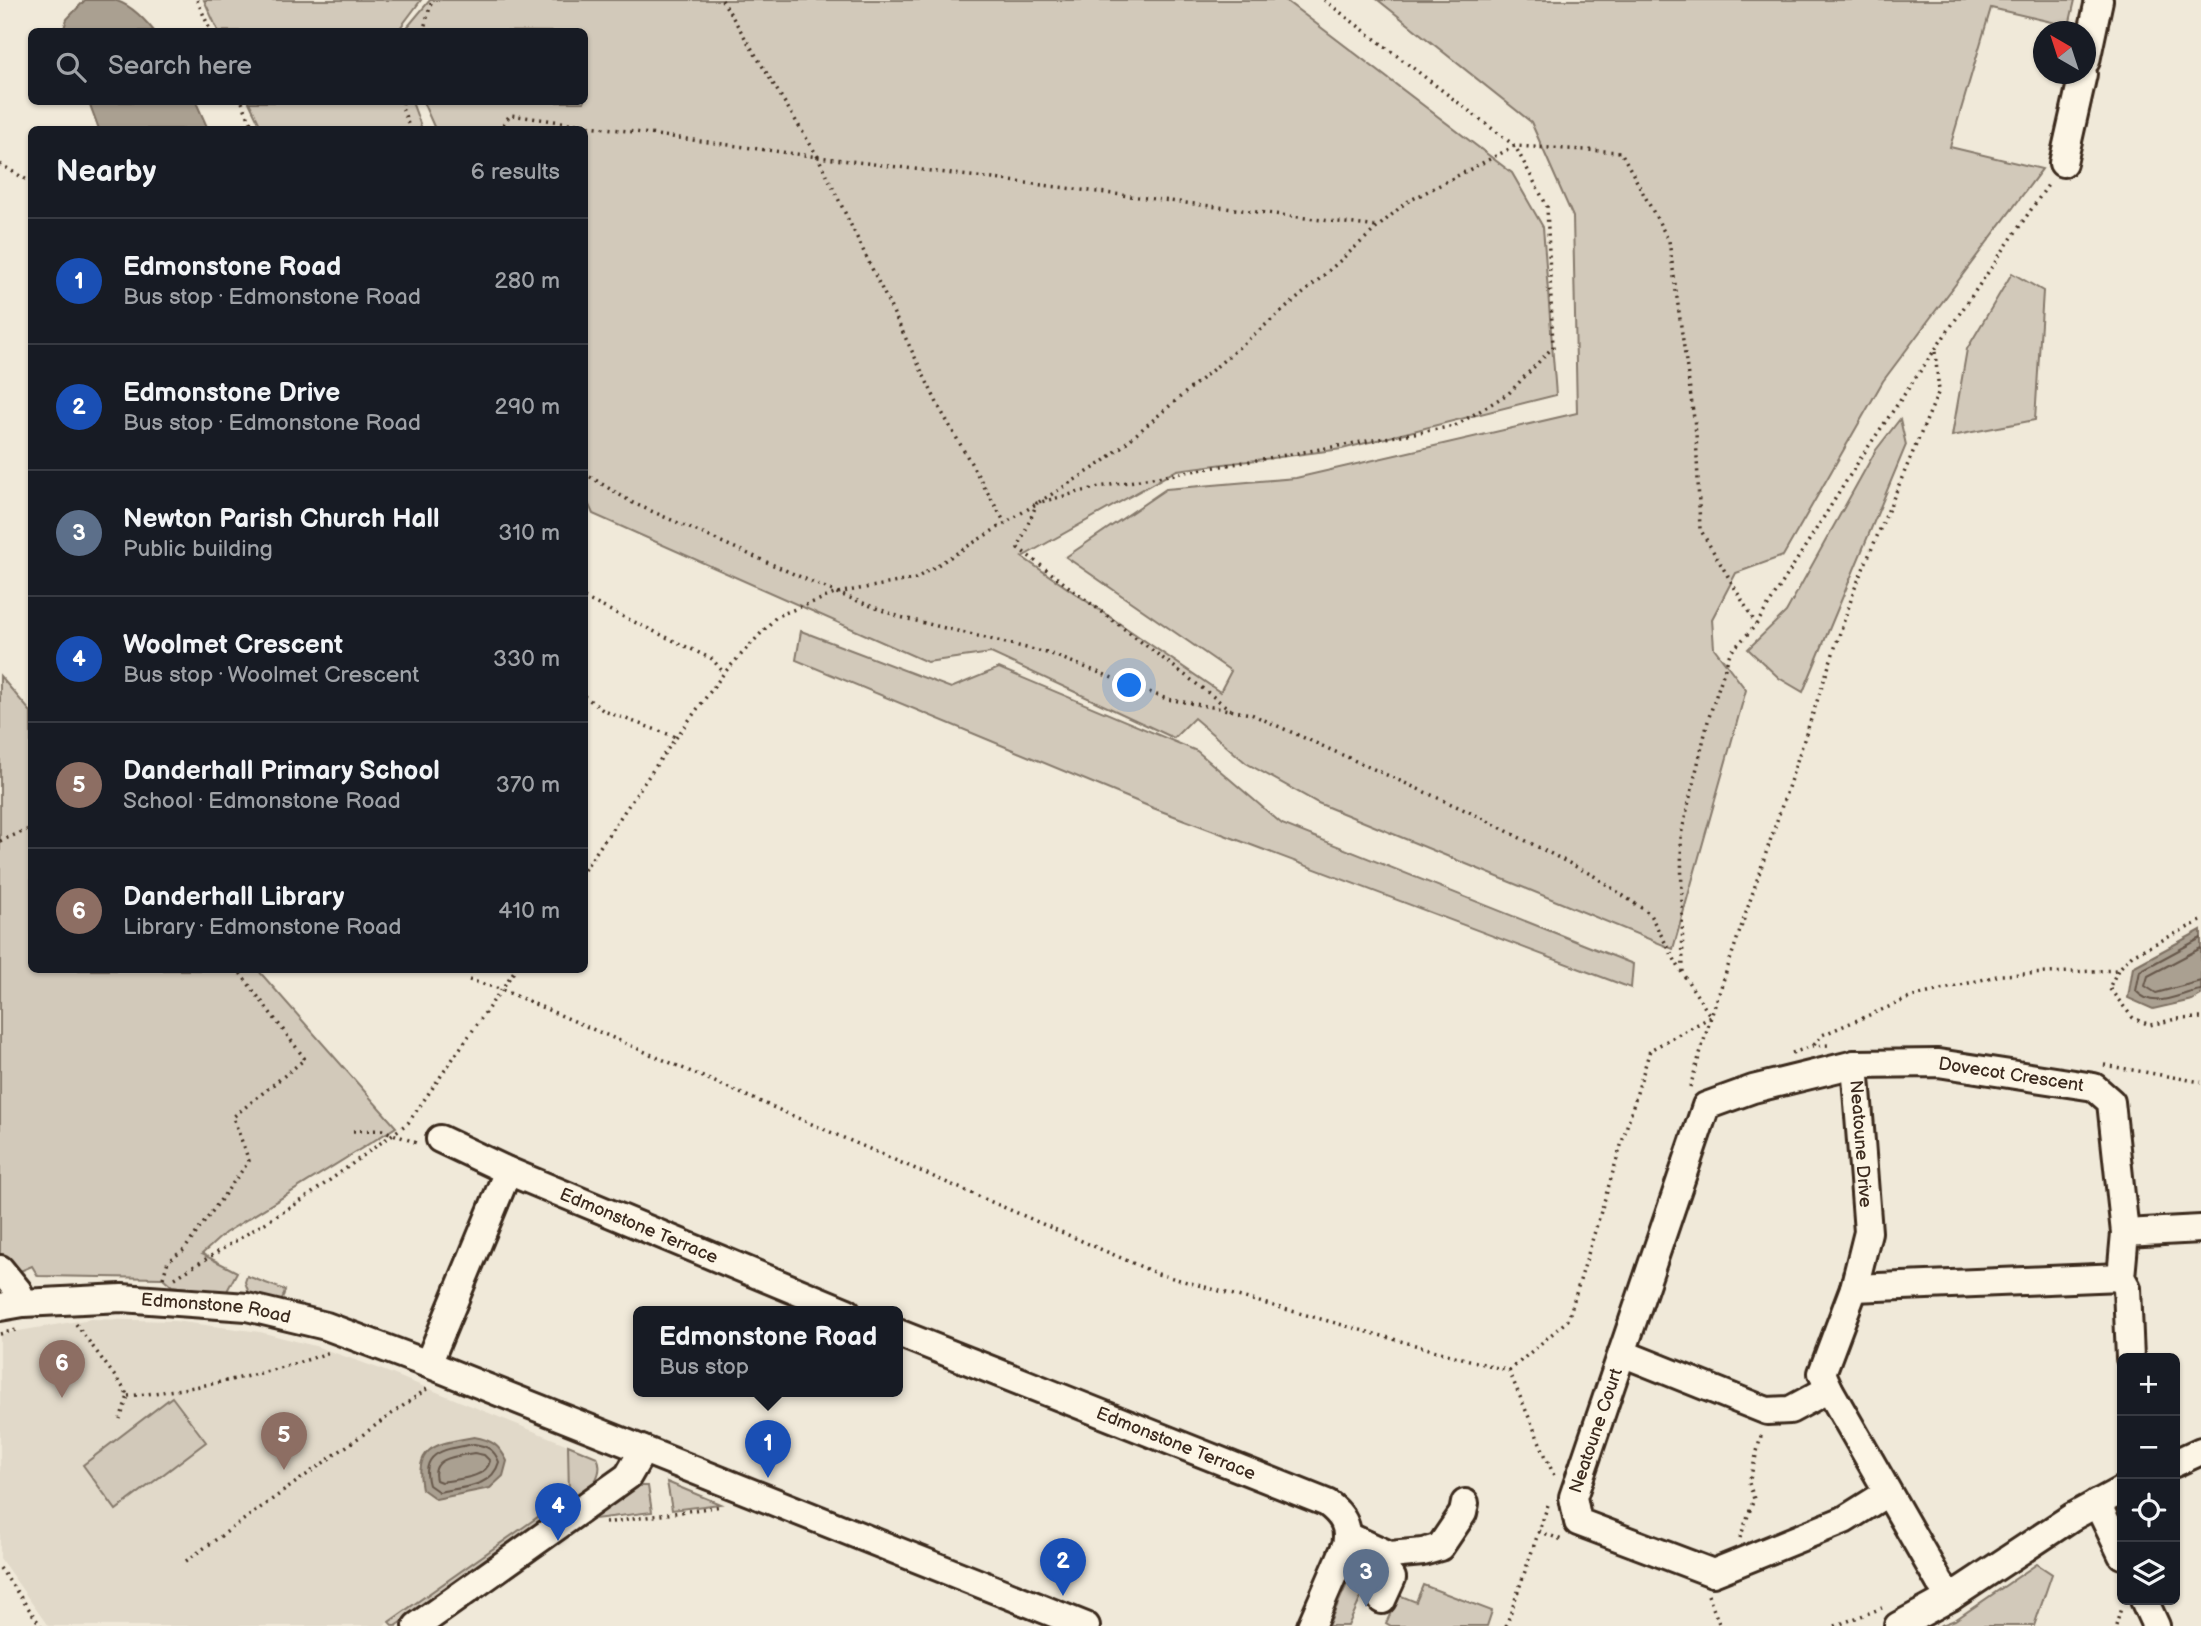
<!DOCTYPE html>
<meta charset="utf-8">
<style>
:root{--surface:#171b24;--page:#20242c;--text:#f1f3f6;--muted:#9ea1a6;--line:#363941;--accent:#1f6fb2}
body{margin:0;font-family:"Balsamiq Sans",sans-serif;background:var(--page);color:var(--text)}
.controls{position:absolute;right:21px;bottom:21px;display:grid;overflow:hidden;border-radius:10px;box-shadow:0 2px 5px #0004}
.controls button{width:63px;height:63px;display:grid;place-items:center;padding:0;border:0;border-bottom:2px solid var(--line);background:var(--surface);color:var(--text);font:35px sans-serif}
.compass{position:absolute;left:2033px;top:21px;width:63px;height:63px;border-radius:50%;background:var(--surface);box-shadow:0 2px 5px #0004;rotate:321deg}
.you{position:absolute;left:1130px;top:686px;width:24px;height:24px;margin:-18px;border:5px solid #fff;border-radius:50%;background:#1a73e8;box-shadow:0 0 0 10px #1a73e833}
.badge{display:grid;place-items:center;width:46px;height:46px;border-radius:50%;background:var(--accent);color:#fff;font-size:23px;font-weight:700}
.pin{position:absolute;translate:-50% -58px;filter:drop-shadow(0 2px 4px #0008)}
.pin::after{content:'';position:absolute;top:37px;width:24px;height:21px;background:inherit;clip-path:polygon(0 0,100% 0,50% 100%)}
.popup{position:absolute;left:633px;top:1306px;width:270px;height:91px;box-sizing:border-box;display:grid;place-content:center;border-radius:10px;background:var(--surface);filter:drop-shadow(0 2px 5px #0005);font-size:23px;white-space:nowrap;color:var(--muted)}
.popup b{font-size:26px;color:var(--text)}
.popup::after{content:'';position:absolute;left:50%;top:100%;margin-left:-14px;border:14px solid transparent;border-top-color:var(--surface)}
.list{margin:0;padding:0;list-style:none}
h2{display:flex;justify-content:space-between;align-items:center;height:91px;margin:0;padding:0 28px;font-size:30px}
h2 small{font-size:23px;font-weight:400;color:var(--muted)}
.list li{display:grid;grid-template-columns:46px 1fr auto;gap:21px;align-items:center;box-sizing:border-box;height:126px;padding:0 28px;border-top:2px solid var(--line)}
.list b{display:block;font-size:26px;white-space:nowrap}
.list p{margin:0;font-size:23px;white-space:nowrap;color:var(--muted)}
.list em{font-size:23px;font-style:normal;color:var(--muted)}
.icon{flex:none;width:38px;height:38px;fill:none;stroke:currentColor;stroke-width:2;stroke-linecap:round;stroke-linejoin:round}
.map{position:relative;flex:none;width:2201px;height:1626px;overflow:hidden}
.search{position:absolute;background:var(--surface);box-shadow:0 2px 5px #0004;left:28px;top:28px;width:560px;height:77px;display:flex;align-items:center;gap:18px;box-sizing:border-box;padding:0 24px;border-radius:10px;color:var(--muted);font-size:26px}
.panel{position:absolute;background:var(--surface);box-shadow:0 2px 5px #0004;left:28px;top:126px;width:560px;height:847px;border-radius:10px}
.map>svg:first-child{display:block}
.built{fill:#e1d9c9}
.green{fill:#d2c9ba;stroke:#867a6c;stroke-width:2}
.water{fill:#aaa091;stroke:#7e7163;stroke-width:2}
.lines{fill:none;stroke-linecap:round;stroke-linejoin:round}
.shore{stroke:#67594c;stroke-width:2}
.minor-casing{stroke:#3b2a1e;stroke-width:32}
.path{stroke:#3b2a1e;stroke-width:3.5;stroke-dasharray:2 5;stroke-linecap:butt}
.minor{stroke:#fcf5e5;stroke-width:26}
.labels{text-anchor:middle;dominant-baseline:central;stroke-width:5;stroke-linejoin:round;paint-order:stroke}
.street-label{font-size:18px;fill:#3b2a1e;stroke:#fcf5e5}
</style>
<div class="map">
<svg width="2201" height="1626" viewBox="0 0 2201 1626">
<rect width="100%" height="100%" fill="#f0e9d9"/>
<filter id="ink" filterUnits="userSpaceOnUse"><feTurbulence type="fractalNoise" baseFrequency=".0143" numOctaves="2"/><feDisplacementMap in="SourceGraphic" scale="14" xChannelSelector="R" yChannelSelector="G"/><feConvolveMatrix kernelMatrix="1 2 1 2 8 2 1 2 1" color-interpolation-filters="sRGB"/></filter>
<g filter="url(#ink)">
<path class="built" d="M91 1319 174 1321 260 1332 315 1346 375 1367 568 1445 569 1495 383 1626H48L0 1558V1334Z"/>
<g class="green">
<path d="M204 0H421L397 32 218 31Z"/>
<path d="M430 0H1285L1512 173 1543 227 1556 395 1342 449 1177 470 1022 557 1220 692 1231 671 1066 557 1166 489 1296 478 1577 413 1573 217 1531 122 1378 0H2075L2069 26 1991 8 1950 147 2042 169 1883 381 1783 556 1736 573 1712 619 1714 648 1746 690 1673 949 1318 803 1246 763 1194 718 1174 738 991 653 927 662 593 514 584 494V130L435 129 423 102H584V32L404 31Z"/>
<path d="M249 102H412L422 129H262Z"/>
<path d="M2012 273 2043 291 2035 420 1952 436 1967 349Z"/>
<path d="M1900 419 1906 445 1803 692 1779 678 1748 649 1786 612 1876 450Z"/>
<path d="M801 631 951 688 999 668 1197 751 1282 824 1633 964 1631 988 1153 808 796 660Z"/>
<path d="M0 676 31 712 32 970H258L396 1127 225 1233 202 1254 237 1272 226 1293 172 1286 163 1278 38 1276 32 1266 18 1272 0 1254Z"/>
<path d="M247 1276 285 1290 281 1303 250 1296 245 1282Z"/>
<path d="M172 1397 206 1442 116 1510 83 1465Z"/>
<path d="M568 1445 597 1457C603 1469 597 1479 590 1489L396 1626H393L389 1622 569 1495Z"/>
<path d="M667 1482 720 1504 672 1510Z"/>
<path d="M639 1486H648L652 1512 595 1519 593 1516Z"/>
<path d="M2037 1564 2052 1574 2034 1626H1939L1955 1620Z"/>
<path d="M1354 1568 1371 1576 1348 1626H1328Z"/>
<path d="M1423 1585 1492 1611 1487 1626H1391L1386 1623 1399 1595 1416 1602Z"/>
</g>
<g class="water">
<path d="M85 0C94 0 104 0 113 0 129 3 145 20 154 31H63L67 19Z"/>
<path d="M89 102H196L208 129H99Z"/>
<path d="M2201 930V995L2192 1000 2153 1009 2128 998 2133 967Z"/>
<path d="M474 1437C492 1440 499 1445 507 1461L503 1476 490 1488 436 1499 422 1489C413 1444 439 1444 474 1437Z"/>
</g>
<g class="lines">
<g class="shore">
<path d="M2201 938 2140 971 2136 991C2154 1011 2179 993 2201 990"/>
<path d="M2201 948 2148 976 2145 986 2156 993 2201 981"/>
<path d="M474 1444C487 1446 494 1449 499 1462 492 1488 462 1487 439 1492L429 1485C419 1450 448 1449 474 1444Z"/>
<path d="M474 1453 484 1455 490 1461C486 1479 456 1479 441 1482L436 1480C430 1457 457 1456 474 1453Z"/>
</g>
<g class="minor-casing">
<g id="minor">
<path d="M2086 61 2099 0"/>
<path d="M2063 163 2083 74"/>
<path id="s1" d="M1855 1064 1868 1232 1854 1288 1822 1373 1829 1389 1940 1583 1951 1597"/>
<path id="s2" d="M440 1139 508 1171 847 1312"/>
<path d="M2125 1233 2201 1229"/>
<path d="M0 1269 18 1291 23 1303"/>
<path d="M1854 1288 2121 1277"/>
<path id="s3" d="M0 1307 23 1303 122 1298 247 1307 326 1326 428 1364 1086 1626"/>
<path id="s4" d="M898 1333 1327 1503C1342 1514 1350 1526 1346 1545L1311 1626"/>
<path d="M1622 1353 1767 1411 1790 1410 1829 1389"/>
<path d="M428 1364 508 1171"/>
<path d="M2175 1463 2201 1451"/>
<path id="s5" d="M1887 1493 1844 1520 1713 1573 1578 1522 1573 1497 1706 1106 1753 1089 1855 1064 1938 1063 2094 1087 2111 1102 2125 1233 2121 1277 2127 1288 2130 1358"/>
<path d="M2097 1503 2122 1555"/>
<path d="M1348 1536 1390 1555 1423 1552 1440 1547 1463 1513 1465 1503"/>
<path d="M1342 1555 1392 1578 1382 1600"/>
<path d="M2144 1600 2156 1626"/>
<path d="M417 1626 628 1476 643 1450"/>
<path d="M1898 1626 1951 1597 2072 1517 2122 1490"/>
</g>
</g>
<g class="path">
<path d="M197 0 211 32"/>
<path d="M722 0 818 157 939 407 1005 523"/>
<path d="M1324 0 1515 146 1621 152 1669 241 1696 433 1700 529 1756 624"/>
<path d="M423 32 432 0"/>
<path d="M242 102 254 130"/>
<path d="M403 102 402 106 410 130"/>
<path d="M499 130 510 115 818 157 1378 227"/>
<path d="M0 164 32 183"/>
<path d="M584 473 633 503 837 593 900 617 1051 654 1167 699 1251 714 1476 815 1594 876 1649 913 1682 973"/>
<path d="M584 598 712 659 724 673"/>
<path d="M584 696 604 711 676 737"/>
<path d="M0 841 32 828"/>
<path d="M584 870 664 754 724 673 777 616 837 593 915 579 1102 463 1307 290 1405 203 1515 146 1547 206 1553 347 1509 393 1455 426 1099 487 1037 503 1018 548 1232 711"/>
<path d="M2201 921 2132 955 2118 970 2109 988 2133 1018 2150 1025 2176 1019 2201 1018"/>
<path d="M469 980 500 989 1158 1274 1509 1371 1555 1478"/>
<path d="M1814 1045 1822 1035 1912 997 2001 975 2118 970"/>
<path d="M1792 1053 1813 1046 1828 1045"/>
<path d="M2104 1065 2201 1082"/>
<path d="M1690 1087 1711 1017 1855 588 1939 391 1935 352"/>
<path d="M353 1131 382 1130 417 1143"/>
<path d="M163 1278 168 1261 184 1250 249 1161 233 1117 305 1059 238 970"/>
<path d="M175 1278 304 1199 408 1123 515 970"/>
<path d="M76 1324 122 1386 128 1396 120 1419"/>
<path d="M0 1334 16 1330"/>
<path d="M1509 1371 1568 1320 1650 1050 1711 1017 1683 974 1681 835 1709 717 1730 653 1756 625 1862 456 2050 182"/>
<path d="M128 1396C196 1389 266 1375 330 1352"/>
<path d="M605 1523 722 1506"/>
<path d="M1539 1531 1562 1540"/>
<path d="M1740 1538 1754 1499 1749 1483 1762 1432"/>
<path d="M186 1561 428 1388"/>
<path d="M0 1568 41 1626"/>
<path d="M1708 1595 1720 1626"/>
<path d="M1506 1626 1549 1502"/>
<path d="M1835 1626 1882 1608"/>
<path d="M2116 1626 2121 1608"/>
</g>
<use href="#minor" class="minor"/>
</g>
</g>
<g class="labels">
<g class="street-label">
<text stroke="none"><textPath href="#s5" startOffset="1087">Dovecot Crescent</textPath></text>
<text stroke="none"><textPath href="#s1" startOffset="80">Neatoune Drive</textPath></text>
<text stroke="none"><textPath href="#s2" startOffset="217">Edmonstone Terrace</textPath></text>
<text stroke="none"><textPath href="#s3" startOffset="217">Edmonstone Road</textPath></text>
<text stroke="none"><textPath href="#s5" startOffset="432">Neatoune Court</textPath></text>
<text stroke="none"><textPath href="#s4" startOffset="299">Edmonstone Terrace</textPath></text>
</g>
</g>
</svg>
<div class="controls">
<button>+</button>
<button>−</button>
<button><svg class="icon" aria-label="locate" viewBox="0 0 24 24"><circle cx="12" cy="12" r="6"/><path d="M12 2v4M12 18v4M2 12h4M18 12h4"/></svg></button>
<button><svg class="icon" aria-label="layers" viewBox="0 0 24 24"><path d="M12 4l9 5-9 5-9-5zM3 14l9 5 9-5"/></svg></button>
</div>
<svg class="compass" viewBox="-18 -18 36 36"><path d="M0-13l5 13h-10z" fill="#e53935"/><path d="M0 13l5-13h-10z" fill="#9ea1a6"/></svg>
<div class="you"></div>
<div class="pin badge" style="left:768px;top:1478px;background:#1a4fb4">1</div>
<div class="popup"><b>Edmonstone Road</b>Bus stop</div>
<div class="pin badge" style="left:1063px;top:1596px;background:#1a4fb4">2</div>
<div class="pin badge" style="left:1366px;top:1607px;background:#5c6f8a">3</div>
<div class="pin badge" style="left:558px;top:1541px;background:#1a4fb4">4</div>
<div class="pin badge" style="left:284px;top:1470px;background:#8d6e63">5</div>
<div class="pin badge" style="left:62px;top:1398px;background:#8d6e63">6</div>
<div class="search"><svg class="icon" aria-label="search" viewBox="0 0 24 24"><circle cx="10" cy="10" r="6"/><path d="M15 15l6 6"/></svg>Search here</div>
<section class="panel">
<h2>Nearby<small>6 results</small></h2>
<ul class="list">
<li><span class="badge" style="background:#1a4fb4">1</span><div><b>Edmonstone Road</b><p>Bus stop · Edmonstone Road</p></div><em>280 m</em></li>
<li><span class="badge" style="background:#1a4fb4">2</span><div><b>Edmonstone Drive</b><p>Bus stop · Edmonstone Road</p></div><em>290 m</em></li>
<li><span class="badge" style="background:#5c6f8a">3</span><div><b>Newton Parish Church Hall</b><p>Public building</p></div><em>310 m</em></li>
<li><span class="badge" style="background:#1a4fb4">4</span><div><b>Woolmet Crescent</b><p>Bus stop · Woolmet Crescent</p></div><em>330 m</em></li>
<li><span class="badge" style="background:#8d6e63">5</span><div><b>Danderhall Primary School</b><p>School · Edmonstone Road</p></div><em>370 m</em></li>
<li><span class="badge" style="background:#8d6e63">6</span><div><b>Danderhall Library</b><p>Library · Edmonstone Road</p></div><em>410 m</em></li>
</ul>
</section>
</div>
